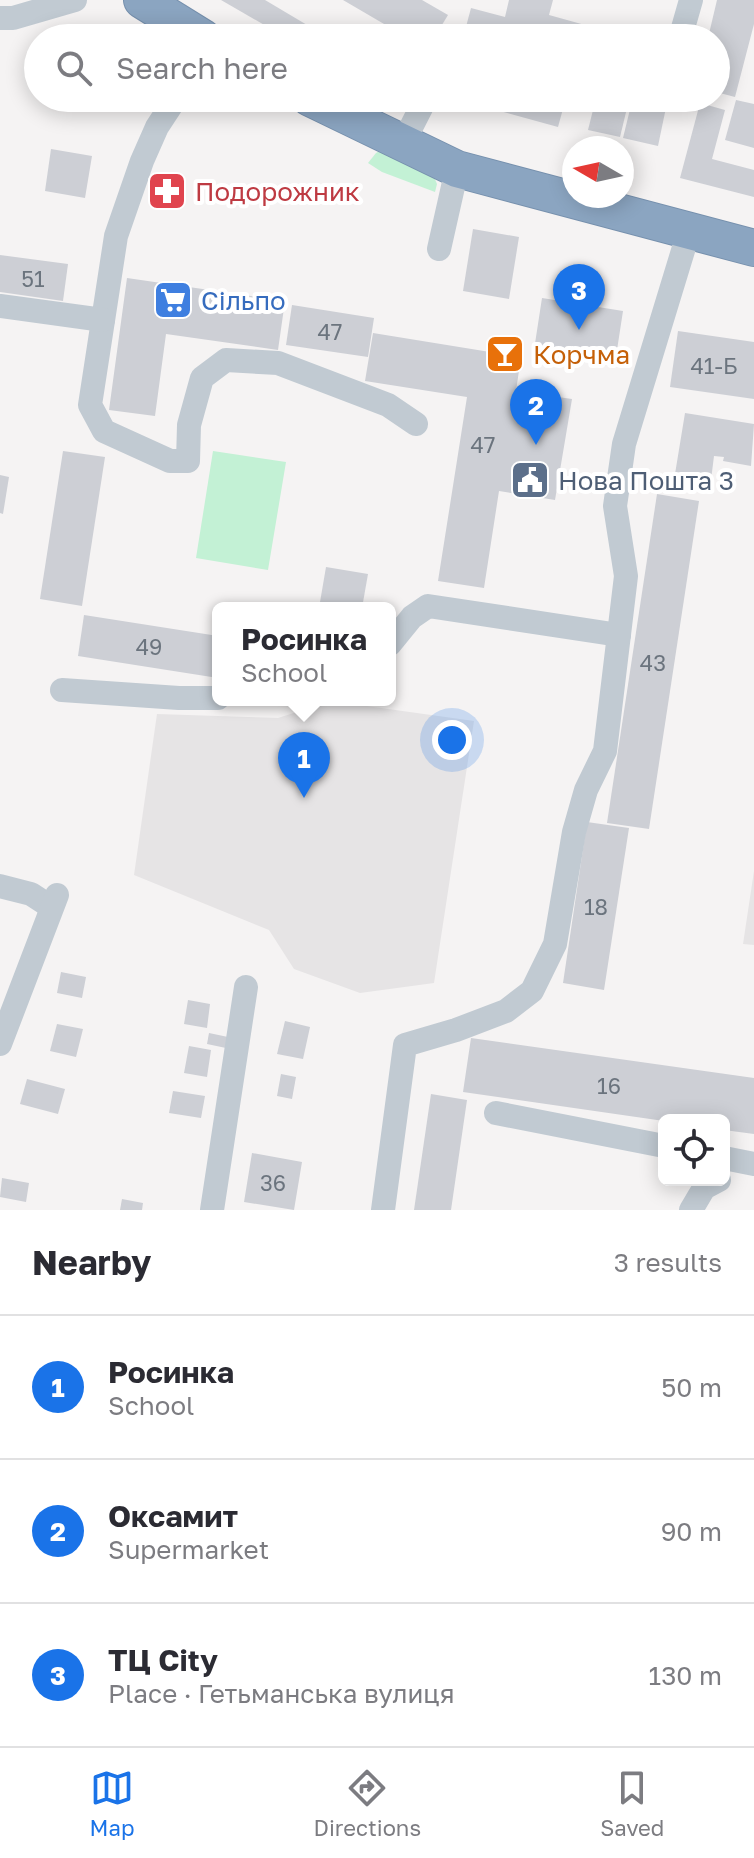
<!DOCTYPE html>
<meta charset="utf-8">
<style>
:root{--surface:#fff;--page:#f2f2f3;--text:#2b2b33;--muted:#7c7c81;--line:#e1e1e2;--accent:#1a73e8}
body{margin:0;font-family:"Golos Text",sans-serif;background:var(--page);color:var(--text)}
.controls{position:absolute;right:24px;bottom:24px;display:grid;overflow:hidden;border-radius:12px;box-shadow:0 4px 20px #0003}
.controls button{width:72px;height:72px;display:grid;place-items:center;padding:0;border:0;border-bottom:2px solid var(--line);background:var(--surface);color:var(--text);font:40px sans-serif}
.compass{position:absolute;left:562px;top:136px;width:72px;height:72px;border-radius:50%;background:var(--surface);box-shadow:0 4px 20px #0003;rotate:279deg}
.you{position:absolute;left:452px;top:740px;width:28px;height:28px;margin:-20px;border:6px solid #fff;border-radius:50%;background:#1a73e8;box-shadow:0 0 0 12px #1a73e833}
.badge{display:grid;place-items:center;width:52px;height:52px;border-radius:50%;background:var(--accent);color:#fff;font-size:26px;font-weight:700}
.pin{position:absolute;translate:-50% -66px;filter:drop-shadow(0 2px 4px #0008)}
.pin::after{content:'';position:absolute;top:42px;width:28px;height:24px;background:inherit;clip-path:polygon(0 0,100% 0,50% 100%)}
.popup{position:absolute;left:212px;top:602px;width:184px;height:104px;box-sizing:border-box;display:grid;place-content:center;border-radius:12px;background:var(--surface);filter:drop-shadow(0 2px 6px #0005);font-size:26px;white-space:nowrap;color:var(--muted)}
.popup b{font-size:30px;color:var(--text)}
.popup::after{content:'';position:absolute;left:50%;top:100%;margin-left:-16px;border:16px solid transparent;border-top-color:var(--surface)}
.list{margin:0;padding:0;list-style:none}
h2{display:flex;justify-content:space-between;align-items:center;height:104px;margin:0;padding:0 32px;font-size:34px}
h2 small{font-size:26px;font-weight:400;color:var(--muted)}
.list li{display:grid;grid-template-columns:52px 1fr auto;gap:24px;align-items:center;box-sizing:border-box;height:144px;padding:0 32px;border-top:2px solid var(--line)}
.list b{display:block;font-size:30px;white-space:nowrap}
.list p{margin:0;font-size:26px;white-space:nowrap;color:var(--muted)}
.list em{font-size:26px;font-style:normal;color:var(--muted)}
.icon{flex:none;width:44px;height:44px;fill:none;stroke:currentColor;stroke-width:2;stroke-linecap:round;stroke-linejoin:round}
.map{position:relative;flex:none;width:754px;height:1210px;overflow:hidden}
.search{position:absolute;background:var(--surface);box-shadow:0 4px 20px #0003;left:24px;right:24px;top:24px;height:88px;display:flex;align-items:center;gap:20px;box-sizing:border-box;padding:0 28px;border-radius:44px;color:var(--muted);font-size:30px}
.sheet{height:536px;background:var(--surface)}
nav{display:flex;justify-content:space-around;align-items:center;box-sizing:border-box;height:112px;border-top:2px solid var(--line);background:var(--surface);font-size:22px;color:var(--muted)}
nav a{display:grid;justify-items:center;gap:4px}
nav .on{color:var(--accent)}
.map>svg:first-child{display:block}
.education{fill:#e6e4e5}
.green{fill:#c3f1d5}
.building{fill:#cdcfd5}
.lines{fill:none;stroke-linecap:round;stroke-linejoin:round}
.highway-casing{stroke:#7690ad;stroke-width:38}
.minor{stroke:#c1cad2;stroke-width:24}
.highway{stroke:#8ba5c1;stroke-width:36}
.labels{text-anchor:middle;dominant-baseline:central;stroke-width:8;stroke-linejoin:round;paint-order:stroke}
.number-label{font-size:22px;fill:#6b747e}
.health-label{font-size:26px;fill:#be3a42;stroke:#fff;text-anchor:start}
.shop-label{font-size:26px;fill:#366cbe;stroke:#fff;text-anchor:start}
.food-label{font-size:26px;fill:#c56008;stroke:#fff;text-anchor:start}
.service-label{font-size:26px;fill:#4e5e75;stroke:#fff;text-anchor:start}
</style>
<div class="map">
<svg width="754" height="1210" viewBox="0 0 754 1210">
<rect width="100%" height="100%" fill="#f5f3f3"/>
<g class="education">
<path d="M331 701 474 721 434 983 360 993 294 969 269 930 134 875 157 714 278 718Z"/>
<path d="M754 871V945L743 944Z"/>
</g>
<g class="green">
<path d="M381 150 434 177 437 184 435 192 382 172 368 163 376 153Z"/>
<path d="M213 451 286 462 268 570 196 558Z"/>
</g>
<g class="building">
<path d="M221 0H265L329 38H287Z"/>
<path d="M343 0H422L448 15 434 38H408Z"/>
<path d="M509 0H553L549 15 585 25 582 38H463L471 8 505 17Z"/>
<path d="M717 0H754V24L735 97 716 92V38H708Z"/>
<path d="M452 98H566L558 127Z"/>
<path d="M596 98 628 104 620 137 588 130Z"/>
<path d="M623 98H668L658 146 623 138 632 101Z"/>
<path d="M736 100 754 104V148L725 140Z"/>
<path d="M700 103 725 110 712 159 754 170V197L680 178Z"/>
<path d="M51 149 92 156 85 198 45 191Z"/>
<path d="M473 229 519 237 509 299 463 291Z"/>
<path d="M0 255 68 264 63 301 0 292Z"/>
<path d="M127 278 285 301 278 350 166 334 155 416 109 410Z"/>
<path d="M542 298 623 311 615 363 534 350Z"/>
<path d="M292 305 374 318 368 357 286 345Z"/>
<path d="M678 331 754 342V399L670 387Z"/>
<path d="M373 333 521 357 516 391 572 399 555 500 499 491 484 588 438 581 467 397 365 381Z"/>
<path d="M685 413 754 424 751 466 723 461 724 457 714 456 711 480 675 474Z"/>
<path d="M63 451 105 457 82 606 40 599Z"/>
<path d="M0 475 9 477 3 514 0 513Z"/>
<path d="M657 494 699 501 649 829 607 823Z"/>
<path d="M326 567 368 574 362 608H319Z"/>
<path d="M84 615 218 636V678L78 656Z"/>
<path d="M587 822 629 828 604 990 563 983Z"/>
<path d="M61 972 86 977 82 998 57 993Z"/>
<path d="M188 1000 210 1004 207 1028 184 1024Z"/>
<path d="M285 1021 310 1027 303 1059 277 1054Z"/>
<path d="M57 1024 83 1029 76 1057 50 1051Z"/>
<path d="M209 1033 228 1037 226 1048 207 1044Z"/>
<path d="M471 1038 754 1078V1134L724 1130V1120L664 1121 463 1092Z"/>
<path d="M189 1046 211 1050 207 1077 184 1073Z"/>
<path d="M281 1074 296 1077 292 1099 277 1096Z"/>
<path d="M27 1079 65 1089 58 1114 20 1104Z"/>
<path d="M173 1091 205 1096 201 1118 169 1113Z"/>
<path d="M431 1094 467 1100 451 1210H414Z"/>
<path d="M252 1153 302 1162 294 1210 244 1202Z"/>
<path d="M2 1178 29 1183 26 1202 0 1197Z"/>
<path d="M122 1199 143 1203 142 1210H120Z"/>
</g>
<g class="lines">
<g class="highway-casing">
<g id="highway">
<path d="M142 0 203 38"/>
<path d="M310 98 457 169 754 248"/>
</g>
</g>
<g class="minor">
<path d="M0 18H13L75 0"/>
<path d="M683 28 691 0"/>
<path d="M176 98 157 127 142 161 116 236 90 405 104 431 170 461H188L189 425 202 378 226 360 278 363 388 405 416 424"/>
<path d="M402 145 426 98"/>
<path d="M439 249 457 169"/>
<path d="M0 306 103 320"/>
<path d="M390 644 412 617 428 606 619 635"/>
<path d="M62 690 179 698H218"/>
<path d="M0 886 31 894 51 907"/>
<path d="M0 1044 57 895"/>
<path d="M496 1113 664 1146"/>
<path d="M724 1158 754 1164"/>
<path d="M212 1210 246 987"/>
<path d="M383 1210 405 1045 456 1030 506 1011 532 991 555 944 574 832 586 790 605 751 626 576 615 506 624 444 689 231"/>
<path d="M691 1210 704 1188 719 1180"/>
</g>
<use href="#highway" class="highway"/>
</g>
<defs>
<g id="pharmacy-square" transform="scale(2)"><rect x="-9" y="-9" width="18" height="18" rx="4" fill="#e0444e" stroke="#fff"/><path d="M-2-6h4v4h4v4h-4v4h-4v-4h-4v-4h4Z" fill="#fff"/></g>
<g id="supermarket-square" transform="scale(2)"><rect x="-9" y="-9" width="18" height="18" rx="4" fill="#3f7fe0" stroke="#fff"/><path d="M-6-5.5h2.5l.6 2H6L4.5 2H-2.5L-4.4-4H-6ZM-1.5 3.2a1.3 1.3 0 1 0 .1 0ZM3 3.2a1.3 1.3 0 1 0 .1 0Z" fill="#fff"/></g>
<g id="bar-square" transform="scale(2)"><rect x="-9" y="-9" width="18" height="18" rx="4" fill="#e8710a" stroke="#fff"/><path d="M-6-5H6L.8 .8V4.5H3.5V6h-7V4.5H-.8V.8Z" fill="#fff"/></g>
<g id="civic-square" transform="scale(2)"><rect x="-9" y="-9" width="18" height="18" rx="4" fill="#5c6f8a" stroke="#fff"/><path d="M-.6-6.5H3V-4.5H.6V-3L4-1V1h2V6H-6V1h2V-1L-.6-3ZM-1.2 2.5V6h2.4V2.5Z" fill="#fff"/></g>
</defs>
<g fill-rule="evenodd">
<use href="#pharmacy-square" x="167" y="191"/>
<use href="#supermarket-square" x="173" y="300"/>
<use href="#bar-square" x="505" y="354"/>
<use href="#civic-square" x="530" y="480"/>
</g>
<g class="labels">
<g class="number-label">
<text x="33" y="278">51</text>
<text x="330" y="331">47</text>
<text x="714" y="365">41-Б</text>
<text x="483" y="444">47</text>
<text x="149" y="646">49</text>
<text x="653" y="662">43</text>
<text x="596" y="906">18</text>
<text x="609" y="1085">16</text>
<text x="273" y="1182">36</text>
</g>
<g class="health-label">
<text x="195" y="191">Подорожник</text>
</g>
<g class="shop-label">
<text x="201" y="300">Сільпо</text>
</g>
<g class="food-label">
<text x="533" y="354">Корчма</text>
</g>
<g class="service-label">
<text x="558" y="480">Нова Пошта 3</text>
</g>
</g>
</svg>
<div class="controls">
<button><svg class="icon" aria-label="locate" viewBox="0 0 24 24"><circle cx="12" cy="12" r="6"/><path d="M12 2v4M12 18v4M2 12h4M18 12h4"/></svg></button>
</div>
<svg class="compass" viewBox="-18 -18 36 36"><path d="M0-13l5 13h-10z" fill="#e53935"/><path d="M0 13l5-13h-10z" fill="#7c7c81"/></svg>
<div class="you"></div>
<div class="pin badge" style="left:304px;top:798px">1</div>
<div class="popup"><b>Росинка</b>School</div>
<div class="pin badge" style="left:536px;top:445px">2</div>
<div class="pin badge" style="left:579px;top:330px">3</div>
<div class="search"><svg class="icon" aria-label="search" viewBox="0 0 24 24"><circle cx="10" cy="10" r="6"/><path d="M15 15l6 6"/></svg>Search here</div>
</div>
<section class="sheet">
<h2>Nearby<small>3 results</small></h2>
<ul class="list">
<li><span class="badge">1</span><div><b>Росинка</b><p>School</p></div><em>50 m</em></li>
<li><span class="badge">2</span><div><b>Оксамит</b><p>Supermarket</p></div><em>90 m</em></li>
<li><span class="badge">3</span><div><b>ТЦ City</b><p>Place · Гетьманська вулиця</p></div><em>130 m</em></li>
</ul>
</section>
<nav>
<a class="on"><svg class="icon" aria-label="map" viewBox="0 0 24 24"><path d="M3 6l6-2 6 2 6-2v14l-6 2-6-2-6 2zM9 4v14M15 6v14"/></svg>Map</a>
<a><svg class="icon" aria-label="directions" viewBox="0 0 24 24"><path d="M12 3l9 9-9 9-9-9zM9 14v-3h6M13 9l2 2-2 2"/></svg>Directions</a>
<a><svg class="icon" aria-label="saved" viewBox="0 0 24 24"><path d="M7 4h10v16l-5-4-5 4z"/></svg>Saved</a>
</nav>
